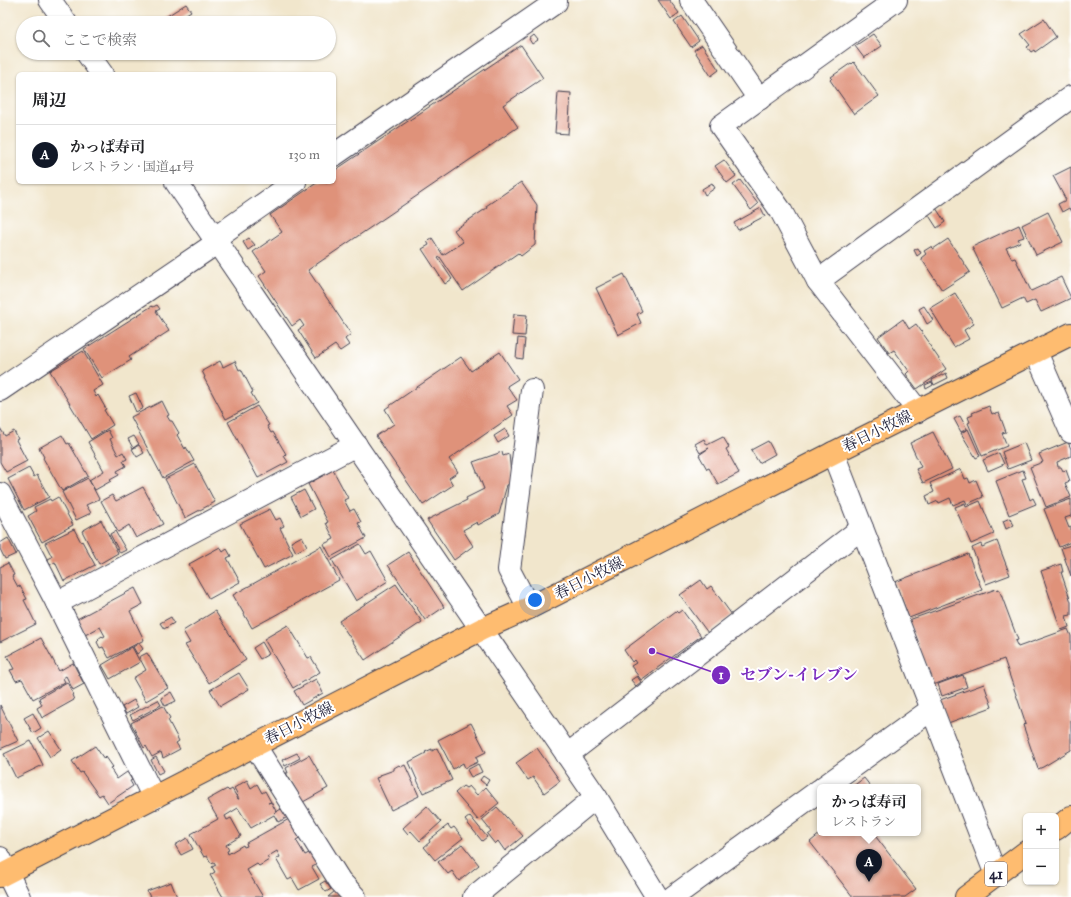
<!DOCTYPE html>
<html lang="ja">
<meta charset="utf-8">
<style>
:root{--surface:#fff;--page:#f2f2f2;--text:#202124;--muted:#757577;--line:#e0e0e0;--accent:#111827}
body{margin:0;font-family:"IM FELL Great Primer","Noto Serif JP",serif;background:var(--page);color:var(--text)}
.controls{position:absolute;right:12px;bottom:12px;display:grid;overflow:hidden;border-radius:6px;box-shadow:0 1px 3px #0004}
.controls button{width:36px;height:36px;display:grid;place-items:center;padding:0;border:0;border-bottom:1px solid var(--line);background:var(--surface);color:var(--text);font:20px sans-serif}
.you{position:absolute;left:535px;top:600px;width:14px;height:14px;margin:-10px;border:3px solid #fff;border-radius:50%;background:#1a73e8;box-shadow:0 0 0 6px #1a73e833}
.badge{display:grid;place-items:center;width:26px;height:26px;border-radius:50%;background:var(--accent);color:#fff;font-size:13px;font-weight:700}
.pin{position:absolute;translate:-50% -33px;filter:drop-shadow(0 1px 2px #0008)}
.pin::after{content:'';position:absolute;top:21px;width:14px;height:12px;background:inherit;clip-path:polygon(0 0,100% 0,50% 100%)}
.popup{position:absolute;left:817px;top:784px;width:104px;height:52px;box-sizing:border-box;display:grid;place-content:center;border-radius:6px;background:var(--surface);filter:drop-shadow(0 1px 3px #0005);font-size:13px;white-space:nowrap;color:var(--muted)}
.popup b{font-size:15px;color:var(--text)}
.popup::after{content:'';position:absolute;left:50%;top:100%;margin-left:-8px;border:8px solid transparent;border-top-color:var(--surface)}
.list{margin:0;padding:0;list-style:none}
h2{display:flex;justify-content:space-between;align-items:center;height:52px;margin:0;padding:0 16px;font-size:17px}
h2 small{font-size:13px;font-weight:400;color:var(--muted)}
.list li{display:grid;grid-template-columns:26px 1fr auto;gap:12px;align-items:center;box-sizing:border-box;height:60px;padding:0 16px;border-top:1px solid var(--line)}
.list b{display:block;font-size:15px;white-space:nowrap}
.list p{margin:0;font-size:13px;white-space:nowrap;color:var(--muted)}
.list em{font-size:13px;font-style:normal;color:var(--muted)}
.icon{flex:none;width:22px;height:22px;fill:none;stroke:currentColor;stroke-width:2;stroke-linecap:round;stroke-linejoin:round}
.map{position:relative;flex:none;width:1071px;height:897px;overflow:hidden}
.search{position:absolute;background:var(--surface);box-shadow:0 1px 3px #0004;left:16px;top:16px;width:320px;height:44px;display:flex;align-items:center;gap:10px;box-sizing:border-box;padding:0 14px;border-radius:22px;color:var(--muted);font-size:15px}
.panel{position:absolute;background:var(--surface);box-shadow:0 1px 3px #0004;left:16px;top:72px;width:320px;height:112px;border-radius:6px}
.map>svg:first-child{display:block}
.building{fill:#df927a}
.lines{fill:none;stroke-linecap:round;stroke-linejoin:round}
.minor-casing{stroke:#413f51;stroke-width:24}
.major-casing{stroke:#413f51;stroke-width:24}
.highway-casing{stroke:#413f51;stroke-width:24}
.minor{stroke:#fff;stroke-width:22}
.major{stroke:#febc70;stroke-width:22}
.highway{stroke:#febc70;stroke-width:22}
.labels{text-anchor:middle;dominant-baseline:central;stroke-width:4;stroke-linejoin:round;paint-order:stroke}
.shield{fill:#fff;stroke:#646476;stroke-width:1}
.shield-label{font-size:14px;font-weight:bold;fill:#22223b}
.street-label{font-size:15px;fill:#22223b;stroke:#fff}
.leader{fill:none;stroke:#7b2cbf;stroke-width:1.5}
.callout-dot{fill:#7b2cbf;stroke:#fff;stroke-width:1.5}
.mark-label{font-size:12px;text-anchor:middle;font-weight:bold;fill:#fff}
.callout-label{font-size:16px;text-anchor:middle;font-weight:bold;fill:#7b2cbf;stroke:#fff;stroke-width:4;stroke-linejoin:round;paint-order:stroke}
</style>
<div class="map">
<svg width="1071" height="897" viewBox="0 0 1071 897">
<rect width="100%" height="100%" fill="#fff"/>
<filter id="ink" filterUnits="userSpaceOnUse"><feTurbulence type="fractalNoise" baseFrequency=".025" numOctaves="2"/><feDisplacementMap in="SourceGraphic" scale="8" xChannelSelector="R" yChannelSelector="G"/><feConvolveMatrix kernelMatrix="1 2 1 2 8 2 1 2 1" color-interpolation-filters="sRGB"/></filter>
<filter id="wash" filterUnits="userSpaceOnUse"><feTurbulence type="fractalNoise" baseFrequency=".012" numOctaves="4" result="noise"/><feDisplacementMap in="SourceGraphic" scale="16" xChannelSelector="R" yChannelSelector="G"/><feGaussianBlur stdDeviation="0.9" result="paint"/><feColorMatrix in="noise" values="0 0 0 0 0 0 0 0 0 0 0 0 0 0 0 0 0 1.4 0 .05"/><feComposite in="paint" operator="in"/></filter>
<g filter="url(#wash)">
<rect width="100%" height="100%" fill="#f1e6cc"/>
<g id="blocks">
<g class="building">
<path d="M658 0H669L679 13 671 19Z"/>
<path d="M186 4 191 11 172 23H156Z"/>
<path d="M682 16 699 41 691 47 674 22Z"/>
<path d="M1044 19 1056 37 1035 52 1034 50 1031 52 1027 47 1030 45 1021 34Z"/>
<path d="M873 34 882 46 864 58 855 46Z"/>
<path d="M534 35 538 40 532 44 529 39Z"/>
<path d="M521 45 543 78 503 105 518 127 308 270 351 334 345 339 349 345 340 351 335 345 316 358 298 330 304 326 300 320 292 326 259 276 266 271 253 252 282 232 270 215 318 182H334V171Z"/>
<path d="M702 45 719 70 711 76 694 50Z"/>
<path d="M854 62 879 96 854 114 830 80 832 78 831 77 851 63 852 64Z"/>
<path d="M558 92 571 93 568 134 555 133Z"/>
<path d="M724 160 736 176 727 183 715 166Z"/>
<path d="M1071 167V212L1069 208 1062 212 1058 204 1066 200 1053 176Z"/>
<path d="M740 180 758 204 751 210 733 185Z"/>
<path d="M521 182 537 205 535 245 521 256 518 253 463 291 440 257 438 258 452 279 445 284 422 249 429 245 427 241 432 238 443 255 463 242 454 230 487 208 486 206Z"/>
<path d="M712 183 715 188 705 195 702 189Z"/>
<path d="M761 208 765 216 738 230 734 223Z"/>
<path d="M936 208 945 222 937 228 928 214Z"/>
<path d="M1048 212 1063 242 1036 255 1022 225Z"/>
<path d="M1019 225 1024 237 1018 239 1020 242 1006 248 1012 259 1015 258 1031 291 1061 277 1071 298 1041 312 1035 300 1026 304 1023 298 1002 308 972 247Z"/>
<path d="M249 238 255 245 248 250 243 242Z"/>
<path d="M948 239 970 272 942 290 921 258 926 254 924 251 932 246 933 249Z"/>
<path d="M918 248 921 253 917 256 914 250Z"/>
<path d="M624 274 642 311 637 314 641 323 618 335 596 288Z"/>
<path d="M955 293 974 324 964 330 969 339 954 347 930 308Z"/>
<path d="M157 305 160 309 156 311 169 331 129 357 131 360 102 378 84 349 152 306 153 307Z"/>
<path d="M924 306 933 320 927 324 919 309Z"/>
<path d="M514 314 527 315 525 336 512 335Z"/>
<path d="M903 319 909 329 916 324 929 342 928 343 946 369 917 389 906 374 909 371 894 350 889 353 878 337Z"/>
<path d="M518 338 525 339 523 359 516 358Z"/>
<path d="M83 351 103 385 93 391 96 397 98 395 106 409 104 410 113 425 91 439 50 371Z"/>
<path d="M500 352 518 379 507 386 517 400 507 406 513 415 449 459 458 472 449 478 453 485 423 505 376 436 394 424 385 409 461 357 471 371Z"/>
<path d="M220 361 223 367 235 361 239 370 241 369 253 392 251 393 257 403 226 419 204 378 205 377 202 371Z"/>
<path d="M946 373 948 378 934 385 932 380Z"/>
<path d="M932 382 933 385 926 389 925 385Z"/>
<path d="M136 393 143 408 136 412 129 396Z"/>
<path d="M162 401 169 415 167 416 170 421H172L179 433 177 435 185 449 186 447 194 461 163 478 131 417Z"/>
<path d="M257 406 269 425 267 426 271 433 273 432 286 454 284 456 288 462 258 478 228 422Z"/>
<path d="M989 406 992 414 994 413 995 414 999 413 1006 432 1002 433 1007 446 982 456 968 423 970 422 968 417 973 415 972 413Z"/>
<path d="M960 416 967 429 961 432 954 419Z"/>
<path d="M0 428 5 436 14 431 18 439 16 440 27 461 6 472 0 462Z"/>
<path d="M505 429 509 436 498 443 494 436Z"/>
<path d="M968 429 980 456 976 458 961 433Z"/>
<path d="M108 430 112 438 110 439 118 455 123 452 127 459 123 461 126 466 117 471 119 475 110 480 111 481 95 490 89 480 104 471 88 442Z"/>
<path d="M933 432 952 469 923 483 916 469 921 467 910 443Z"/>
<path d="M62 435 67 444 69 443 88 476 62 491 43 458 44 457 39 448Z"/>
<path d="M134 436 139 444 133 448 128 439Z"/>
<path d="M723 437 729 447 726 449 739 473 718 484 709 468 707 469 699 455 709 448 700 453 695 444 704 439 707 445Z"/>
<path d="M768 441 775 454 759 463 751 450Z"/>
<path d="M1068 442 1071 449V456L1057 462 1058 467H1061L1063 471 1066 470 1070 481 1065 483 1071 497 1046 507 1030 467 1043 462 1039 454Z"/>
<path d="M1024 443 1031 460 1008 469 1002 452Z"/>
<path d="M139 445 144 453 137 457 132 449Z"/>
<path d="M502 452 503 456 509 454 512 484 507 485 499 514 478 525 477 522 463 530 473 546 454 560 427 520 467 500 466 498 484 489 473 462Z"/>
<path d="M999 453 1004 464 988 471 983 460Z"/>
<path d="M195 464 215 502 185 518 165 479Z"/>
<path d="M29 468 34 477 37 475 49 497 24 510 8 479Z"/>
<path d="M961 469 965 479 968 478 970 483 976 480 983 497 967 504 965 500 953 505 950 498 939 503 938 501 929 505 926 496 934 492 930 483Z"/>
<path d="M333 470 348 498 344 500 350 511 354 509 361 522 358 523 366 538 331 557 324 544 334 539 326 523 328 522 308 484Z"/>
<path d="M1023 470 1026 478 1022 479 1030 500 1033 498 1036 504 1009 515 996 481Z"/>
<path d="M88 478 99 499 86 505 91 513 76 520 62 492Z"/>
<path d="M143 487 163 524 136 538 129 525 118 532 101 501 112 495 116 501Z"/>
<path d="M304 490 314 509 301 516 291 497Z"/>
<path d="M58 497 73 525 42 542 28 516 36 511 34 507 50 499 51 501Z"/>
<path d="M1071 499V516L1065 518 1069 528 1071 527V542L1059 547 1044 509Z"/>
<path d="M980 501 994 534 971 544 955 507 965 503 966 507Z"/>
<path d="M270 509 276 520 280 518 284 526 280 528 293 554 264 569 240 524Z"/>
<path d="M1010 518 1014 525 1006 529 1003 521Z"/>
<path d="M101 520 118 553 99 564 82 531Z"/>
<path d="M74 529 81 542 82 541 95 565 64 581 55 562 50 565 48 559 52 557 45 543Z"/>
<path d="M115 531 126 550 120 553 110 534Z"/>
<path d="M302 536 307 546 296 552 291 542Z"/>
<path d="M8 538 16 554 5 559 0 549V543Z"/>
<path d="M997 541 1010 575 986 584 972 548 981 544 982 547Z"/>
<path d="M360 544 366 554 371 551 388 581 356 601 332 560Z"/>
<path d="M1071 545V576L1061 548Z"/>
<path d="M321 546 339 580 252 628 233 595Z"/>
<path d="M220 547 223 552 227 549 231 556 227 558 240 582 209 599 189 564Z"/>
<path d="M408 552 444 607 425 620 388 565Z"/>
<path d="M968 554 982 590 909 618 895 582Z"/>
<path d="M8 563 14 575 12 576 18 587 20 586 27 599 24 600 36 624 0 642V567Z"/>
<path d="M1061 564 1063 572H1061L1071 602V615L1066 616 1069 627 1061 630 1041 571Z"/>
<path d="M701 580 707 589 711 586 732 615 708 633 680 595Z"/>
<path d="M396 584 422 622 365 660 339 621Z"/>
<path d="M135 588 143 604 130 611 144 640 109 658 103 647 100 648 97 642 99 640 98 639 102 636 103 637 105 636 100 627 85 635 77 619Z"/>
<path d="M996 589V590L999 589 1018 640 1015 641 1018 647 1068 629 1071 636V750L1043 767 1038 769 1023 725 1026 724 1004 659 933 685 909 620Z"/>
<path d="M682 610 701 636 641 680 631 666 636 663 634 660 632 662 624 650 676 611 678 613Z"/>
<path d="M215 611 246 660 209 683 185 645 190 643 183 631Z"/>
<path d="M171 617 174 623 164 629 160 623Z"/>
<path d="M288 625 308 658 311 657 320 672 293 688 264 639Z"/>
<path d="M41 638 59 671 73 663 84 684 73 690 66 676 63 678 65 682 33 699 22 679 16 681 10 670 14 669 7 656Z"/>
<path d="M262 642 269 654 260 659 253 648Z"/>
<path d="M139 643 143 649 137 654 133 647Z"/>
<path d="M132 647 140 662 110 679 102 665Z"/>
<path d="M147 653 168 688 146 701 133 678 146 670 139 657Z"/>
<path d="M239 673 249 689 220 706 210 690Z"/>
<path d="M963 675 967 687 942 696 938 684Z"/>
<path d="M637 676 641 682 636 686 631 680Z"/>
<path d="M316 679 323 693 302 705 294 691Z"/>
<path d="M67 682 73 694 72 695 74 700 42 718 37 708 42 705 39 698Z"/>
<path d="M984 684 992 707 948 723 940 700Z"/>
<path d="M171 692 176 701 165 706 161 698Z"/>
<path d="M134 700 138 707 126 714 122 707Z"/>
<path d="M158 700 161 705 133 720 130 715Z"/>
<path d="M0 705 18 741 0 749Z"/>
<path d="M163 706 170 718 168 720 179 741 176 743 180 749 163 758 161 752 152 757 146 746 144 748 131 723Z"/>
<path d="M33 713 41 728 33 733 24 718Z"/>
<path d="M471 723 486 752 476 757 478 762 465 768 463 763 453 769 438 740Z"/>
<path d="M49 731 61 749 50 757 38 738Z"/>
<path d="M31 741 43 765 16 778 4 754Z"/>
<path d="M95 746 104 759 106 757 113 767 110 768 117 779 127 772 132 780 130 781 133 786 108 803 102 794 99 796 82 772 80 773 72 761Z"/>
<path d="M437 748 452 780 423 793 409 762 426 753 425 752 432 749V751Z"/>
<path d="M537 748 560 781 544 793 533 777 528 780 516 763Z"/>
<path d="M297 753 300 758 285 766 282 760Z"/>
<path d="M309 755 328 788 303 802 286 773H288L286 768Z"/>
<path d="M156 757 164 771 158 774 151 760Z"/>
<path d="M478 764 482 772 471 777 467 770Z"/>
<path d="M399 765 401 767 405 765 419 796 391 810 376 778 379 777 380 775 394 770V768Z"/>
<path d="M483 776 489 780 486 785 480 780Z"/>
<path d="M864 778 871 787H852Z"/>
<path d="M247 780 251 788 257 784 262 793 265 791 271 802 268 803 271 802 276 811 274 813 283 808 288 817 278 822 274 815 251 828 238 808 225 816 227 820 231 818 241 836 226 845 229 850 227 851 228 854 243 845 244 847 247 846 246 843 289 819 301 837 296 840 305 855 311 852 318 864 312 867 319 879 299 890 292 878 288 880 276 859 280 857 277 851 267 857 269 860 259 866 257 864 247 870 263 897H223L210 875 215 872 212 867 216 865 214 862 211 863 207 856 204 857 191 834 218 819 207 800 227 789 229 791 232 789 238 799H239L237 796 238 795 234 788Z"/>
<path d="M463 786 466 788 469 786 477 795 486 787 499 803 478 820 455 793Z"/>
<path d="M427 806 441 822 420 841 411 831 408 834 403 828Z"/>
<path d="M497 807 523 836 505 851 498 841 495 844 487 834 491 831 482 820Z"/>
<path d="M470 816 487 837 482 841 465 820Z"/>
<path d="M448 825 451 829 454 827 463 838 435 860 424 847 430 842 429 840Z"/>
<path d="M821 833H873L916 889 905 897H853L810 842Z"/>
<path d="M187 838 193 849 181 855 175 845Z"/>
<path d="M462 844 479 865 459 881 452 871 448 874 438 862Z"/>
<path d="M325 881 331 889 326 892 320 884Z"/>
<path d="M171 882 177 897H150L147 891Z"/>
<path d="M335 891 340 897H328Z"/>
</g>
</g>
</g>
<g filter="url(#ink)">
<use href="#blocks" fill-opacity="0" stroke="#413f51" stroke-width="1"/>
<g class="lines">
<g class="minor-casing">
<g id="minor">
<path d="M50 0 66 23"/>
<path d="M691 0 759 99"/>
<path d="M896 0 721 126 781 211 818 281 918 411"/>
<path d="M87 53 102 74"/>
<path d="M334 155 556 2V0"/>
<path d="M176 182 596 797 657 897"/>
<path d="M215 238 295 182"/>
<path d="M818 281 1071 97"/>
<path d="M1036 352 1071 432"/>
<path d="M0 390 218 242"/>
<path d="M833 453 996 875"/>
<path d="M0 494 57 603 154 798"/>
<path d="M57 603 356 445"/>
<path d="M529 608 509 570 532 390"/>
<path d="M255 746 340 881 355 897"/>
<path d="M567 755 862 528"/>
<path d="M824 787 932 709"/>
<path d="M0 858 19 897"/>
<path d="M474 897 596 797"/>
<path d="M673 897 820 790"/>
</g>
</g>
<g class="major-casing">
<path id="major" d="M0 876 482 629 529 608 833 453 1071 334"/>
</g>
<g class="highway-casing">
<g id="highway">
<path d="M1056 829 1071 817"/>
<path d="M966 897 1026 852"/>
</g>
</g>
<use href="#minor" class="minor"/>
<use href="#major" class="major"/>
<use href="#highway" class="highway"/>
</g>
</g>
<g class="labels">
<rect class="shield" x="985" y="862" width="22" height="24" rx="3"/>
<g class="shield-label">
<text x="996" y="874">41</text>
</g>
<g class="street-label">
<text transform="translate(877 431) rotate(-26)">春日小牧線</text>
<text transform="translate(589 578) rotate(-27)">春日小牧線</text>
<text transform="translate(299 723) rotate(-27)">春日小牧線</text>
</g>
</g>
<path class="leader" d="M652 651L721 675"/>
<g class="callout-dot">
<circle cx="652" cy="651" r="4"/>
<circle cx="721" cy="675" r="10"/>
</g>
<g class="mark-label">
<text x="721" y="679">1</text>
</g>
<g class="callout-label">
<text x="799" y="680">セブン-イレブン</text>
</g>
</svg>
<div class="controls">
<button>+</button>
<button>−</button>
</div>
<div class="you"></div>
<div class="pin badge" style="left:869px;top:882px">A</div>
<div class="popup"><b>かっぱ寿司</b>レストラン</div>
<div class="search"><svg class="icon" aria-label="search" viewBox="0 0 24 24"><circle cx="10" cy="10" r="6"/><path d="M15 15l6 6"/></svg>ここで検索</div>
<section class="panel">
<h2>周辺<small></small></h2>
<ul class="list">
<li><span class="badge">A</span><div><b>かっぱ寿司</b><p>レストラン · 国道41号</p></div><em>130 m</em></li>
</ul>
</section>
</div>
